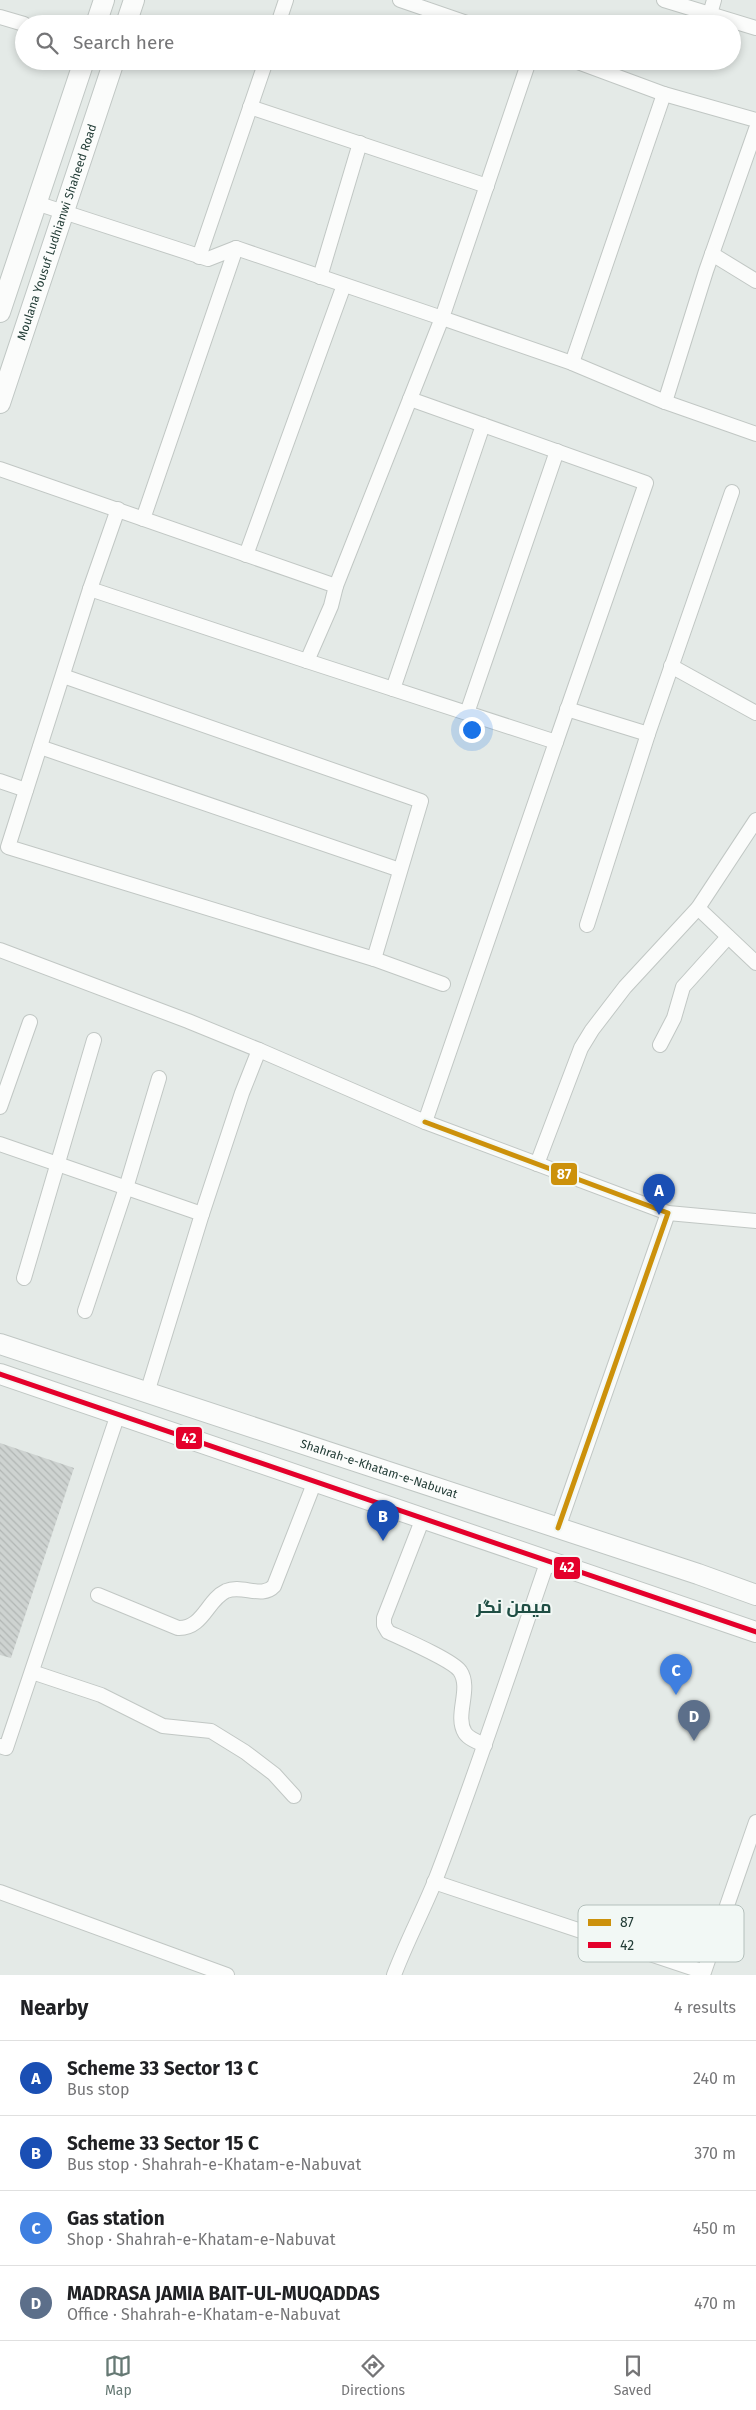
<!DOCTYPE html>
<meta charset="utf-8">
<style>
:root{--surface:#fff;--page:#f2f2f2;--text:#202124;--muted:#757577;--line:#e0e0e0;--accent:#667974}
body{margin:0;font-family:"Fira Sans",Cairo,sans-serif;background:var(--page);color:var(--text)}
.you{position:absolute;left:471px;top:729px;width:18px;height:18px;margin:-12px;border:4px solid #fff;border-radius:50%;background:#1a73e8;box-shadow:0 0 0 8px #1a73e833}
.badge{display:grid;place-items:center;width:32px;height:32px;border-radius:50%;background:var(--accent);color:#fff;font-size:16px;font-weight:700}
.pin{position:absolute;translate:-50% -41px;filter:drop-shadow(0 1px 2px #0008)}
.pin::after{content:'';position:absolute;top:26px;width:18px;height:15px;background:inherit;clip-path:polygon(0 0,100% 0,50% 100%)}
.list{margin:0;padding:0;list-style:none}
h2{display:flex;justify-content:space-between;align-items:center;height:65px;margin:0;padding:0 20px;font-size:21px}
h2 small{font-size:16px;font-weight:400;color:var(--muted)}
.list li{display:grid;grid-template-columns:32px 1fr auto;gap:15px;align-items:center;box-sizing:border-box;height:75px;padding:0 20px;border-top:1px solid var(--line)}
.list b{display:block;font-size:19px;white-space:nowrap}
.list p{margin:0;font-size:16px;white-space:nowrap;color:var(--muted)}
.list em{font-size:16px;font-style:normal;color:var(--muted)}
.icon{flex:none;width:28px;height:28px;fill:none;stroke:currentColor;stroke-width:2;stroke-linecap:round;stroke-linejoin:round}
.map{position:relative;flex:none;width:756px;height:1975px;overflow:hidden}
.search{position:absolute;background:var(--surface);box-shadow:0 2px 8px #0003;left:15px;right:15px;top:15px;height:55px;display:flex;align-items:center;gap:12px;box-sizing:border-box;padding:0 18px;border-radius:28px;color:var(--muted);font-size:19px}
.sheet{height:365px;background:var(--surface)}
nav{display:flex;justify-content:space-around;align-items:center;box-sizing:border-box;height:70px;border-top:1px solid var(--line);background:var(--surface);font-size:14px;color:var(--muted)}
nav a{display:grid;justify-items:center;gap:2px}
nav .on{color:var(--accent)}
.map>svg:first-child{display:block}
.building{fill:url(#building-back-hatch)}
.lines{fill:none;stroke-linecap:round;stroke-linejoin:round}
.street-casing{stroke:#c1c7c4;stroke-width:16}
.secondary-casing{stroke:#c0c7c4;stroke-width:22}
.street{stroke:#fbfcfb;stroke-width:14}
.secondary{stroke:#fbfcfb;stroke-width:20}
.bus-1-casing{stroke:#f2f8f5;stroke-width:9}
.bus-2-casing{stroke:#f2f8f5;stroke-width:9}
.bus-1{stroke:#cc910b;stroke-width:5}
.bus-2{stroke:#e4002b;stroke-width:5}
.labels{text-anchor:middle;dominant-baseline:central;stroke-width:4;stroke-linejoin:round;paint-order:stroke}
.street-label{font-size:12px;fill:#223c36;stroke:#f2f8f5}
.district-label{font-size:18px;font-weight:bold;fill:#1f4e44;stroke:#f2f8f5}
.key{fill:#f2f8f5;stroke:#b4c0bc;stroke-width:1}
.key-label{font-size:14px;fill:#223c36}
.line-badge{stroke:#f2f8f5;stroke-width:2}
.badge-label{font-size:14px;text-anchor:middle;font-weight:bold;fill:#fff}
</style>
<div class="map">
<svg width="756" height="1975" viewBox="0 0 756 1975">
<defs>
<pattern id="building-back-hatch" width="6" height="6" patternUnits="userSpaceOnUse" patternTransform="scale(1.25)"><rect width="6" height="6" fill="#ced3d1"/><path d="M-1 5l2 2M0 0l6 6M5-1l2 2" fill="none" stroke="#b1b6b4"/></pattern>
</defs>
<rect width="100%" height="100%" fill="#e4eae7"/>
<path class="building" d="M0 1443 74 1468 11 1658 0 1655Z"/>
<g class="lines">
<g class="street-casing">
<g id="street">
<path d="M400 0 470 24"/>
<path d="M664 0 756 28"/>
<path d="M710 14 714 0"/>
<path d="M0 17 24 24"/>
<path d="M278 24 286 0"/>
<path d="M529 61 442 318 572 363 665 402 706 271 756 129"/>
<path d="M575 61 664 94 756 120"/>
<path d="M250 107 487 186"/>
<path d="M712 254 756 281"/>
<path d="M199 257 266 61"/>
<path d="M320 277 360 143"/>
<path d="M572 363 664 94"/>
<path d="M665 402 756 434"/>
<path d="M0 469 336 586 331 606 307 661 556 742 646 483 410 399 442 318 236 248 208 259 36 203"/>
<path d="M118 509 90 589 307 661"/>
<path d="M143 519 236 248"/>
<path d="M246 555 344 285"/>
<path d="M336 586 410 399"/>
<path d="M90 589 8 847 374 959 443 984"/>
<path d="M671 666 756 713"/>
<path d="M63 676 421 801 374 959"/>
<path d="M393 689 483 425"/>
<path d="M567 709 648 734"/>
<path d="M467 713 557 451"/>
<path d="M40 747 400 870"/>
<path d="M0 781 26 790"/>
<path d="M698 908 756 963"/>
<path d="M587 925 648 734 732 492"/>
<path d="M0 950 188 1021 259 1050"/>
<path d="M660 1045 674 1018 683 987 728 937"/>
<path d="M0 1107 30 1022"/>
<path d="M425 1122 668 1213 558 1528"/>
<path d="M0 1144 202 1214 147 1393"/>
<path d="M537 1164 581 1048 592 1030 625 987 698 908 756 820"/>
<path d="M668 1213 756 1221"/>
<path d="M202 1214 242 1093 259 1050 425 1122 556 742"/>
<path d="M24 1278 94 1040"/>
<path d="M85 1311 126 1188 159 1078"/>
<path d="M423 1518 384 1618V1625L388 1632C403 1639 452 1660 460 1671 472 1689 454 1715 465 1733 469 1739 478 1742 485 1745"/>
<path d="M98 1595 178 1628C203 1629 207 1600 226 1591 242 1584 262 1599 274 1586L315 1481"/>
<path d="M32 1672 101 1695 163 1726 211 1731 245 1752 274 1774 294 1796"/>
<path d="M0 1746 6 1748 118 1414"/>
<path d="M434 1882 704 1972 756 1822"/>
<path d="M0 1892 227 1975"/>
<path d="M394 1975C406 1943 422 1913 435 1881 476 1775 511 1667 548 1560"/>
</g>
</g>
<g class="secondary-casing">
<g id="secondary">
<path d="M96 24 104 0"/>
<path d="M126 24 134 0"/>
<path d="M0 312 84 61"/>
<path id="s1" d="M0 403 114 61"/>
<path id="s2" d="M0 1344 698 1574 756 1595"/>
<path d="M0 1374 756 1632"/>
</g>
</g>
<use href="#street" class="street"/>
<use href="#secondary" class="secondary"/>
<g class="bus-1-casing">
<path id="bus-1" d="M425 1122 668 1213 558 1528"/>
</g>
<g class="bus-2-casing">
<path id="bus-2" d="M0 1374 756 1632"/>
</g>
<use href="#bus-1" class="bus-1"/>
<use href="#bus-2" class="bus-2"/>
</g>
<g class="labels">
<g class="street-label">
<text stroke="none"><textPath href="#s1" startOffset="180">Moulana Yousuf Ludhianwi Shaheed Road</textPath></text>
<text stroke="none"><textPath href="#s2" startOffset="399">Shahrah-e-Khatam-e-Nabuvat</textPath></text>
</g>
<g class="district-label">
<text x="514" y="1607">میمن نگر</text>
</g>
</g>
<rect x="578" y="1905" width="166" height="57" rx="8" class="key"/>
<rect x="588" y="1919" width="23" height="7" fill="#cc910b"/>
<rect x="588" y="1942" width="23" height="6" fill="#e4002b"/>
<g class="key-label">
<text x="620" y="1927">87</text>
<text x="620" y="1950">42</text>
</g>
<g class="line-badge">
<rect x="550" y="1162" width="28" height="24" rx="5" fill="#cc910b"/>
<rect x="175" y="1426" width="28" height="24" rx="5" fill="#e4002b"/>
<rect x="553" y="1556" width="28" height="24" rx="5" fill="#e4002b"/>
</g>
<g class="badge-label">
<text x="564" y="1179">87</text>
<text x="189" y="1443">42</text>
<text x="567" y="1572">42</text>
</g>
</svg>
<div class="you"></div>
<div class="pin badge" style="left:659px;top:1215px;background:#1a4fb4">A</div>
<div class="pin badge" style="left:383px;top:1541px;background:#1a4fb4">B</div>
<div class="pin badge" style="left:676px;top:1695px;background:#3f7fe0">C</div>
<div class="pin badge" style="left:694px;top:1741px;background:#5c6f8a">D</div>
<div class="search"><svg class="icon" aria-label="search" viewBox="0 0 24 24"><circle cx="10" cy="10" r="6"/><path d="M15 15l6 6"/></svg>Search here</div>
</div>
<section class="sheet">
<h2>Nearby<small>4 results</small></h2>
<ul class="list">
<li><span class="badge" style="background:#1a4fb4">A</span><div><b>Scheme 33 Sector 13 C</b><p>Bus stop</p></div><em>240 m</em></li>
<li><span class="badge" style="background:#1a4fb4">B</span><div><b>Scheme 33 Sector 15 C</b><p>Bus stop · Shahrah-e-Khatam-e-Nabuvat</p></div><em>370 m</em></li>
<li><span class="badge" style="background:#3f7fe0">C</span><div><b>Gas station</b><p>Shop · Shahrah-e-Khatam-e-Nabuvat</p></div><em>450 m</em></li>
<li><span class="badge" style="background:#5c6f8a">D</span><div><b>MADRASA JAMIA BAIT-UL-MUQADDAS</b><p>Office · Shahrah-e-Khatam-e-Nabuvat</p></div><em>470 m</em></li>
</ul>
</section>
<nav>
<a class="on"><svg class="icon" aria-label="map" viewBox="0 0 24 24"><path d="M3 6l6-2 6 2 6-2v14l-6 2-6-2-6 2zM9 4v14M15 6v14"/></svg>Map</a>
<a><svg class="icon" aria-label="directions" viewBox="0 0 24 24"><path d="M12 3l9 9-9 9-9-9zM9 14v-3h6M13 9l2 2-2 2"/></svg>Directions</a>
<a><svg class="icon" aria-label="saved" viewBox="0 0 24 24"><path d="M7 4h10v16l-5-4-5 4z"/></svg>Saved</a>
</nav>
